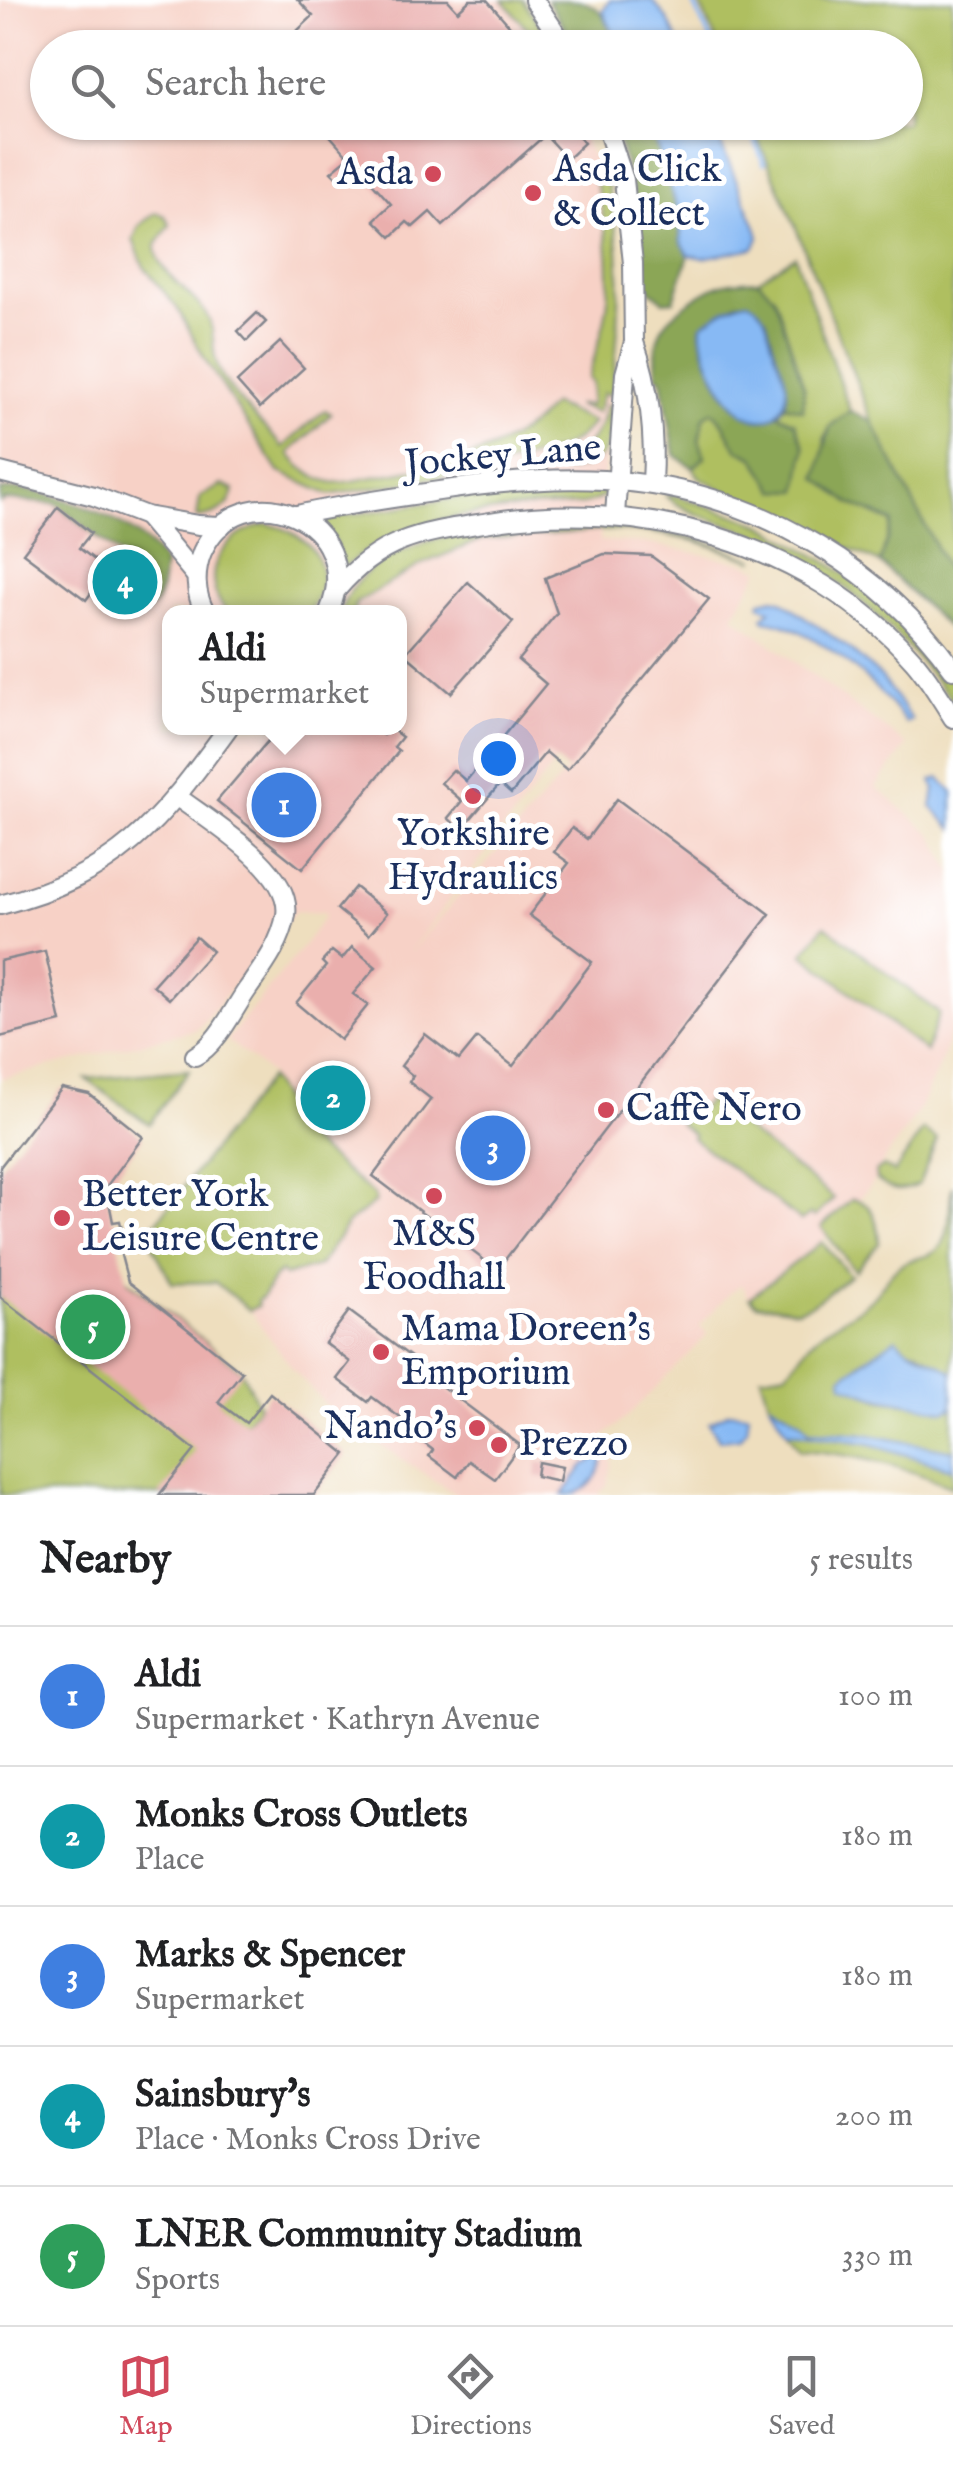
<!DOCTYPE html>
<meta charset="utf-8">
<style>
:root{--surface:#fff;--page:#f2f2f2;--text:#202124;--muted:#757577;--line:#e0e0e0;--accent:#d1495b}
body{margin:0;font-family:"IM FELL English",serif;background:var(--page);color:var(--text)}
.you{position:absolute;left:498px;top:758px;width:35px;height:35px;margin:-25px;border:8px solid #fff;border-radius:50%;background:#1a73e8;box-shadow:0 0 0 15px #1a73e833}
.badge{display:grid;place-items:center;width:65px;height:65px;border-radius:50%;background:var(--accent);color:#fff;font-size:32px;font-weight:700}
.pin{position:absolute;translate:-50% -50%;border:5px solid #fff;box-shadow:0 2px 10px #0006}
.popup{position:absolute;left:162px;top:605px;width:245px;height:130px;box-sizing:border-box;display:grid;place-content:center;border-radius:20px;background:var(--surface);filter:drop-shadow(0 2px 8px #0005);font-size:32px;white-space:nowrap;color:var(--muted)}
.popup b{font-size:38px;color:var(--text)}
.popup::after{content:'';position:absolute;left:50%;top:100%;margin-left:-20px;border:20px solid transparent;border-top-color:var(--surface)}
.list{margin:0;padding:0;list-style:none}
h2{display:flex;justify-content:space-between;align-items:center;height:130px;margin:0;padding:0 40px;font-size:42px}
h2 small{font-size:32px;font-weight:400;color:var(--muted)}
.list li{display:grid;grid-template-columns:65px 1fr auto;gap:30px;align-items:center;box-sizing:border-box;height:140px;padding:0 40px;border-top:2px solid var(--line)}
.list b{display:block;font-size:38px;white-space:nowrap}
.list p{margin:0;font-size:32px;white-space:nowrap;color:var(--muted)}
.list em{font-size:32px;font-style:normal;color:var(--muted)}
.icon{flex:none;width:55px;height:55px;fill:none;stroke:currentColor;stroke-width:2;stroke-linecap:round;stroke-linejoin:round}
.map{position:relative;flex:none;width:953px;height:1495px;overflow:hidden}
.search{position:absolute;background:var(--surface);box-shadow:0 2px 8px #0004;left:30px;right:30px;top:30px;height:110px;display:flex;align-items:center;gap:25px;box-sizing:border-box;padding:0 35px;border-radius:55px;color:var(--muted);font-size:38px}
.sheet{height:830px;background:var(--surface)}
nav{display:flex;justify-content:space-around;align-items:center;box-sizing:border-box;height:140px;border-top:2px solid var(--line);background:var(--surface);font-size:28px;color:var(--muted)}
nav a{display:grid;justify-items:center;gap:5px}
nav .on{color:var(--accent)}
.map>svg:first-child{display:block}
.built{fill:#f7d1c6;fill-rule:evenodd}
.green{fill:#afbf61;stroke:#657760;stroke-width:2.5}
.forest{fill:#8ba657;stroke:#536a5a;stroke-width:2.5}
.water{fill:#87b9f4;stroke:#5174a9;stroke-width:2.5}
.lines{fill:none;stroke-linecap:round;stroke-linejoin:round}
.stream{stroke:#87b9f4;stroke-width:4}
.building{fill:#eaafad}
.minor-casing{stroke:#84868e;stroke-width:22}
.minor{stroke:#fff;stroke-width:18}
.poi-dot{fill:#d1495b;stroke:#fff;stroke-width:4}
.labels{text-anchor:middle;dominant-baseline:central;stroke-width:10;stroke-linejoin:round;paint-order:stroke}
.poi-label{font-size:38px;fill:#1b2f5e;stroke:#fff;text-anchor:start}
.street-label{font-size:38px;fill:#1b2f5e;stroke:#fff}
</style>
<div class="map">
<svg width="953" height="1495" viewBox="0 0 953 1495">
<rect width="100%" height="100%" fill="#fff"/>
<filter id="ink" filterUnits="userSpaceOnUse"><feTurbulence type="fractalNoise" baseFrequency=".01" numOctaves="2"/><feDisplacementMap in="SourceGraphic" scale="20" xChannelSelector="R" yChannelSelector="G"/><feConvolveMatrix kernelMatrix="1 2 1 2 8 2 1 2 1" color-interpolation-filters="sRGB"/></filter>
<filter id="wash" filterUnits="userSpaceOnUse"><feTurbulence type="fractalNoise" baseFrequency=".0048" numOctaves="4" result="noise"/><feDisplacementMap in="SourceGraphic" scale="40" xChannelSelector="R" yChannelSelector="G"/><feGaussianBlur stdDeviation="2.25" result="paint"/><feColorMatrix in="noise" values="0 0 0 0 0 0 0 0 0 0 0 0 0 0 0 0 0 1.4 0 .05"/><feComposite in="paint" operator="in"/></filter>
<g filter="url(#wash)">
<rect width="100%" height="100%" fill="#eedebe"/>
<path class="built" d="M0 0H503L543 47 48 48V122L577 123 600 174 614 299 600 541 645 543 745 563 760 570 733 616 907 745 876 787 932 834 952 871 953 1025 941 1062 918 1112 876 1172V1179L859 1199H852L821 1226 827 1236 749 1298 742 1284 731 1292 699 1326 708 1334 626 1418 601 1439 612 1461 607 1485 597 1495H457L336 1416 294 1370 249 1310 215 1282 320 1154 293 1119 268 1072 227 1040 300 950 325 916 323 913 296 911 198 1029 0 1079ZM169 612H399V728H169ZM557 760 568 769 411 951V950Z"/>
<g class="green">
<path d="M503 0H523L555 47H543Z"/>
<path d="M698 0H953V581L872 421 796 228 751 123 906 122V48L719 47Z"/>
<path d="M601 162C627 242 620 312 612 395L603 393 597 413 576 405H590L592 383 588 378C594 358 601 338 605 318 615 272 605 215 592 171Z"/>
<path d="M158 213 165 216 170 225 156 245C155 272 192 291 206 314 217 331 210 349 218 367 229 394 263 425 283 447L325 410 331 414 289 453C301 469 312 478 332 482 346 484 364 478 378 476 438 466 511 456 552 404L593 422C571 456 530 454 495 469L330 495 279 472 206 361 177 308 144 267 133 240 139 226 153 214Z"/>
<path d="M795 256 850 411 830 427 824 440 848 502 892 522 880 563 723 490 699 477 693 468 705 457 699 440 704 417 712 411 723 423 737 449 754 457 775 490 795 422 778 414 785 405 803 409 804 387 775 298 758 280Z"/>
<path d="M606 405H611C609 446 610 467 563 471L562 457C588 451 602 430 606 405Z"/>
<path d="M222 485 234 490C231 509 215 516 197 518L200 497Z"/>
<path d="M576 485 612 490C589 512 554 504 523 508 458 515 393 523 343 569L335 543 317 520 481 494Z"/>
<path d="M674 495 761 524 835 567 876 598 920 641 953 682V702C902 636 848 578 771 541 737 524 695 520 666 496Z"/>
<path d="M596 522 697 539 755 560 697 541 651 532 607 530 483 539 422 564 356 603 353 612H340C368 526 520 524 596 522Z"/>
<path d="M267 524C311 531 341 573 308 612H227C194 574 225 532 267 524Z"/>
<path d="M825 925 939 1013 926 1052 803 954Z"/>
<path d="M189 1070 149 1124 86 1079Z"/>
<path d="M269 1078 309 1141 374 1195 375 1202 348 1223 319 1266 284 1276 281 1272C268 1278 269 1296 257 1301L258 1306 249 1310 215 1282 172 1283 147 1234Z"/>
<path d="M708 1100 834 1198 815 1217 811 1214 801 1221 692 1138 694 1135 679 1123 690 1110 696 1114Z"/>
<path d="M923 1130 937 1139 919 1184C900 1193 892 1192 876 1179L875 1172 884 1166 894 1173Z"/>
<path d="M953 1185V1373L918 1351 890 1344 859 1363 844 1384 881 1400 925 1405 943 1411 953 1407V1451L864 1434 809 1431 801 1421 769 1402 761 1376 786 1372C796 1363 802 1352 811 1342 827 1325 851 1317 869 1301 880 1291 888 1275 899 1266 912 1256 930 1260 941 1246 953 1229 947 1204 953 1185Z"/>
<path d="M852 1199C874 1202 878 1223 879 1243L855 1271 821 1227Z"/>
<path d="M70 1234 242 1372 259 1406 188 1495H0V1250Z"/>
<path d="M822 1242 850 1276 811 1305 797 1310 756 1304 749 1298Z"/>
<path d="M787 1431 867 1443 953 1469V1487C901 1466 856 1454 800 1450Z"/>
</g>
<g class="forest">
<path d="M547 0C598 0 598 2 620 47H576Z"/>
<path d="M611 123H649L680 216 681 241 689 255 674 300 664 301 646 287C641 230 633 176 611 123Z"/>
<path d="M758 280 775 298 804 387 803 410 785 405 787 392 766 318 738 302 702 325C698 347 722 397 740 410 753 419 764 418 778 414L795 422 805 448 798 491 775 490 754 457 737 449 723 423 712 411 704 417 699 440 705 457 693 468 675 455 662 380 657 375C656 360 654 342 662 328 671 312 709 287 726 283 736 281 747 281 758 280Z"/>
<path d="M850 411 872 421 953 581V633L880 563 892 522 848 502 817 478 830 426Z"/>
<path d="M16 489C64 494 137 521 164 563 161 590 163 604 138 618L129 613 133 598 131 560 122 557 56 504 7 500 0 503V490Z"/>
</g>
<g class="water">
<path d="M610 0H652L668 20 680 47H620L603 11Z"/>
<path d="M649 123H712L757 229 759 238 754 248 703 258 689 255 681 241 680 216Z"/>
<path d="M748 301C768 311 767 328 773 346 777 359 784 370 786 383 790 404 774 427 750 417 726 407 698 349 702 325 715 315 732 303 748 301Z"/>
<path d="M774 598 781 600 850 649 882 678 912 720 906 723C877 683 814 627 765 620L763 617 770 610 760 605 761 601Z"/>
<path d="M939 778 953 792V829L932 807 935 789 932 781Z"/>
<path d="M896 1338C909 1354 936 1358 953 1373L952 1408 944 1411C906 1400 880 1402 843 1384L842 1377Z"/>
<path d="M769 1402 801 1421 809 1431 864 1434 953 1451V1469L868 1443 787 1431Z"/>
<path d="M729 1412 749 1414 747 1429 739 1438 719 1440 709 1423Z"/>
<path d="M605 1454C599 1476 589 1495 563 1495L584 1465Z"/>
</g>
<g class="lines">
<g class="stream">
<path d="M692 0 714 48"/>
<path d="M748 122 764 164"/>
</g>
</g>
<g id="blocks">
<g class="building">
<path d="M298 0H448L458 11 470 0H487L529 48H279L313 16Z"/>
<path d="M318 122H566L584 143 567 159 545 135 443 226 430 212 413 227 407 222 391 237 374 220 391 204 357 166 340 181 331 172 349 157Z"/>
<path d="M257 313 266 322 247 341 238 331Z"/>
<path d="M280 342 304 368 260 408 237 382Z"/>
<path d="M58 507 91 533 79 548 108 570 86 600 23 553Z"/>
<path d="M604 554 651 556 709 599 567 770 546 752 511 794 500 784 461 830 448 818 462 801 441 783 453 770 466 781 546 684 518 660 557 613 545 578Z"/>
<path d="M468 582 513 622 451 693 405 654Z"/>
<path d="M279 728H374L383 735 390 728 402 737 394 747 399 751 302 869 217 801Z"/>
<path d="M617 799 770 914 497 1270 373 1176 431 1099 409 1082 413 1076 401 1066 425 1034 459 1060 477 1038 513 1066 592 962 529 915 569 863 554 852 572 828 587 839Z"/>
<path d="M355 887 387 913 369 935 337 909Z"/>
<path d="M196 937 212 951 169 999 153 985Z"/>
<path d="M352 947 376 967 353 994 368 1005 340 1040 296 1003 326 966 322 962 332 951 342 959Z"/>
<path d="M45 951 61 1022 0 1037V961Z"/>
<path d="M62 1088 89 1094 143 1137 106 1187 113 1222 120 1221 124 1238 117 1240 128 1282 242 1372 218 1402 246 1423 270 1393 346 1454 314 1495H159L195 1450 0 1297V1167Z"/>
<path d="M349 1311 427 1369 424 1373 520 1445 495 1479 469 1461 457 1477 429 1456 433 1450 403 1427 406 1422 372 1397 368 1402 337 1379 350 1362 325 1343Z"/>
<path d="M538 1462 562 1467 559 1481 536 1476Z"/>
</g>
</g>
</g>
<g filter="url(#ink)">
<use href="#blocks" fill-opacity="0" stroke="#84868e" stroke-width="2.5"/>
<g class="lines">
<g class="minor-casing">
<g id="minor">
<path d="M534 0 566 48"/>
<path d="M605 122 624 180 633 263 634 342 625 374 615 515"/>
<path d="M634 342C650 386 655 437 652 483"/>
<path d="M0 472 94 496 146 516 198 525 221 526"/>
<path d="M297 515C341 505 386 499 432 492 575 470 693 470 820 547 873 579 917 619 953 669"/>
<path d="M146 516 196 576"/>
<path d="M337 589C381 538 421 533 484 523 638 496 808 541 914 661 929 678 941 699 953 718"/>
<path d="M205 612C195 594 194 572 202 552 241 466 367 521 329 612"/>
<path d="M176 796C209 821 293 870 286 915 281 944 263 967 247 990 233 1010 217 1045 195 1056"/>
<path d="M0 905C119 874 158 824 228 728"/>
</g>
</g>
<use href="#minor" class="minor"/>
</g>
</g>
<g class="poi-dot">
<circle cx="433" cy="174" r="10"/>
<circle cx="533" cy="193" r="10"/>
<circle cx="473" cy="796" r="10"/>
<circle cx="606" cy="1110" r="10"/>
<circle cx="434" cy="1196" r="10"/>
<circle cx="62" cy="1218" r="10"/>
<circle cx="381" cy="1352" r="10"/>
<circle cx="477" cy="1428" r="10"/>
<circle cx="499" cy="1445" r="10"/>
</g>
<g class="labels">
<g class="poi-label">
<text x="553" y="171">Asda Click<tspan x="553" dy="44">&amp; Collect</tspan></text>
<text x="413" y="174" text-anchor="end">Asda</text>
<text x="473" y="835" text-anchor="middle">Yorkshire<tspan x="473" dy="44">Hydraulics</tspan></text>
<text x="626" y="1110">Caffè Nero</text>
<text x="82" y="1196">Better York<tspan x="82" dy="44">Leisure Centre</tspan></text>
<text x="434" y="1235" text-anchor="middle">M&amp;S<tspan x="434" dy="44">Foodhall</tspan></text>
<text x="401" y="1330">Mama Doreen's<tspan x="401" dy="44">Emporium</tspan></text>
<text x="457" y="1428" text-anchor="end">Nando's</text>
<text x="519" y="1445">Prezzo</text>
</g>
<g class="street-label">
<text transform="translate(503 457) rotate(-5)">Jockey Lane</text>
</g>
</g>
</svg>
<div class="you"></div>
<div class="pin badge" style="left:284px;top:805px;background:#3f7fe0">1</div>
<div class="popup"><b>Aldi</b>Supermarket</div>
<div class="pin badge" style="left:333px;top:1098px;background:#0f9aa8">2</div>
<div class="pin badge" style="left:493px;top:1148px;background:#3f7fe0">3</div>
<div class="pin badge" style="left:125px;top:582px;background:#0f9aa8">4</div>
<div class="pin badge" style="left:93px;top:1327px;background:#2e9e5b">5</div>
<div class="search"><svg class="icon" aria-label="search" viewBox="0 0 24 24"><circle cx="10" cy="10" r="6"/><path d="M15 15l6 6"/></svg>Search here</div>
</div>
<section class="sheet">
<h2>Nearby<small>5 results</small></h2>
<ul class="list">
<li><span class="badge" style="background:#3f7fe0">1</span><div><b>Aldi</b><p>Supermarket · Kathryn Avenue</p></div><em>100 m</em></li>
<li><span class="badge" style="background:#0f9aa8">2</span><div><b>Monks Cross Outlets</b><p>Place</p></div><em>180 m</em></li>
<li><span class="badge" style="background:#3f7fe0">3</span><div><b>Marks &amp; Spencer</b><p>Supermarket</p></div><em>180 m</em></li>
<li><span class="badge" style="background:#0f9aa8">4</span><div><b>Sainsbury's</b><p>Place · Monks Cross Drive</p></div><em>200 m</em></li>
<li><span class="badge" style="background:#2e9e5b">5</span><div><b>LNER Community Stadium</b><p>Sports</p></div><em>330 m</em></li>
</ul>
</section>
<nav>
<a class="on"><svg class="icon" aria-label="map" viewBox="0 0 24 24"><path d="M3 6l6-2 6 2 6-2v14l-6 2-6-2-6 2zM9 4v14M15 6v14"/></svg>Map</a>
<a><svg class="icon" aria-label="directions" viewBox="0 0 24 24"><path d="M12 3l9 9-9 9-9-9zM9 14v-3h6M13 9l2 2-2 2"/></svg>Directions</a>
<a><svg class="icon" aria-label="saved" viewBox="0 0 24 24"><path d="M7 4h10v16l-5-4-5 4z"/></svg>Saved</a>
</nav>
